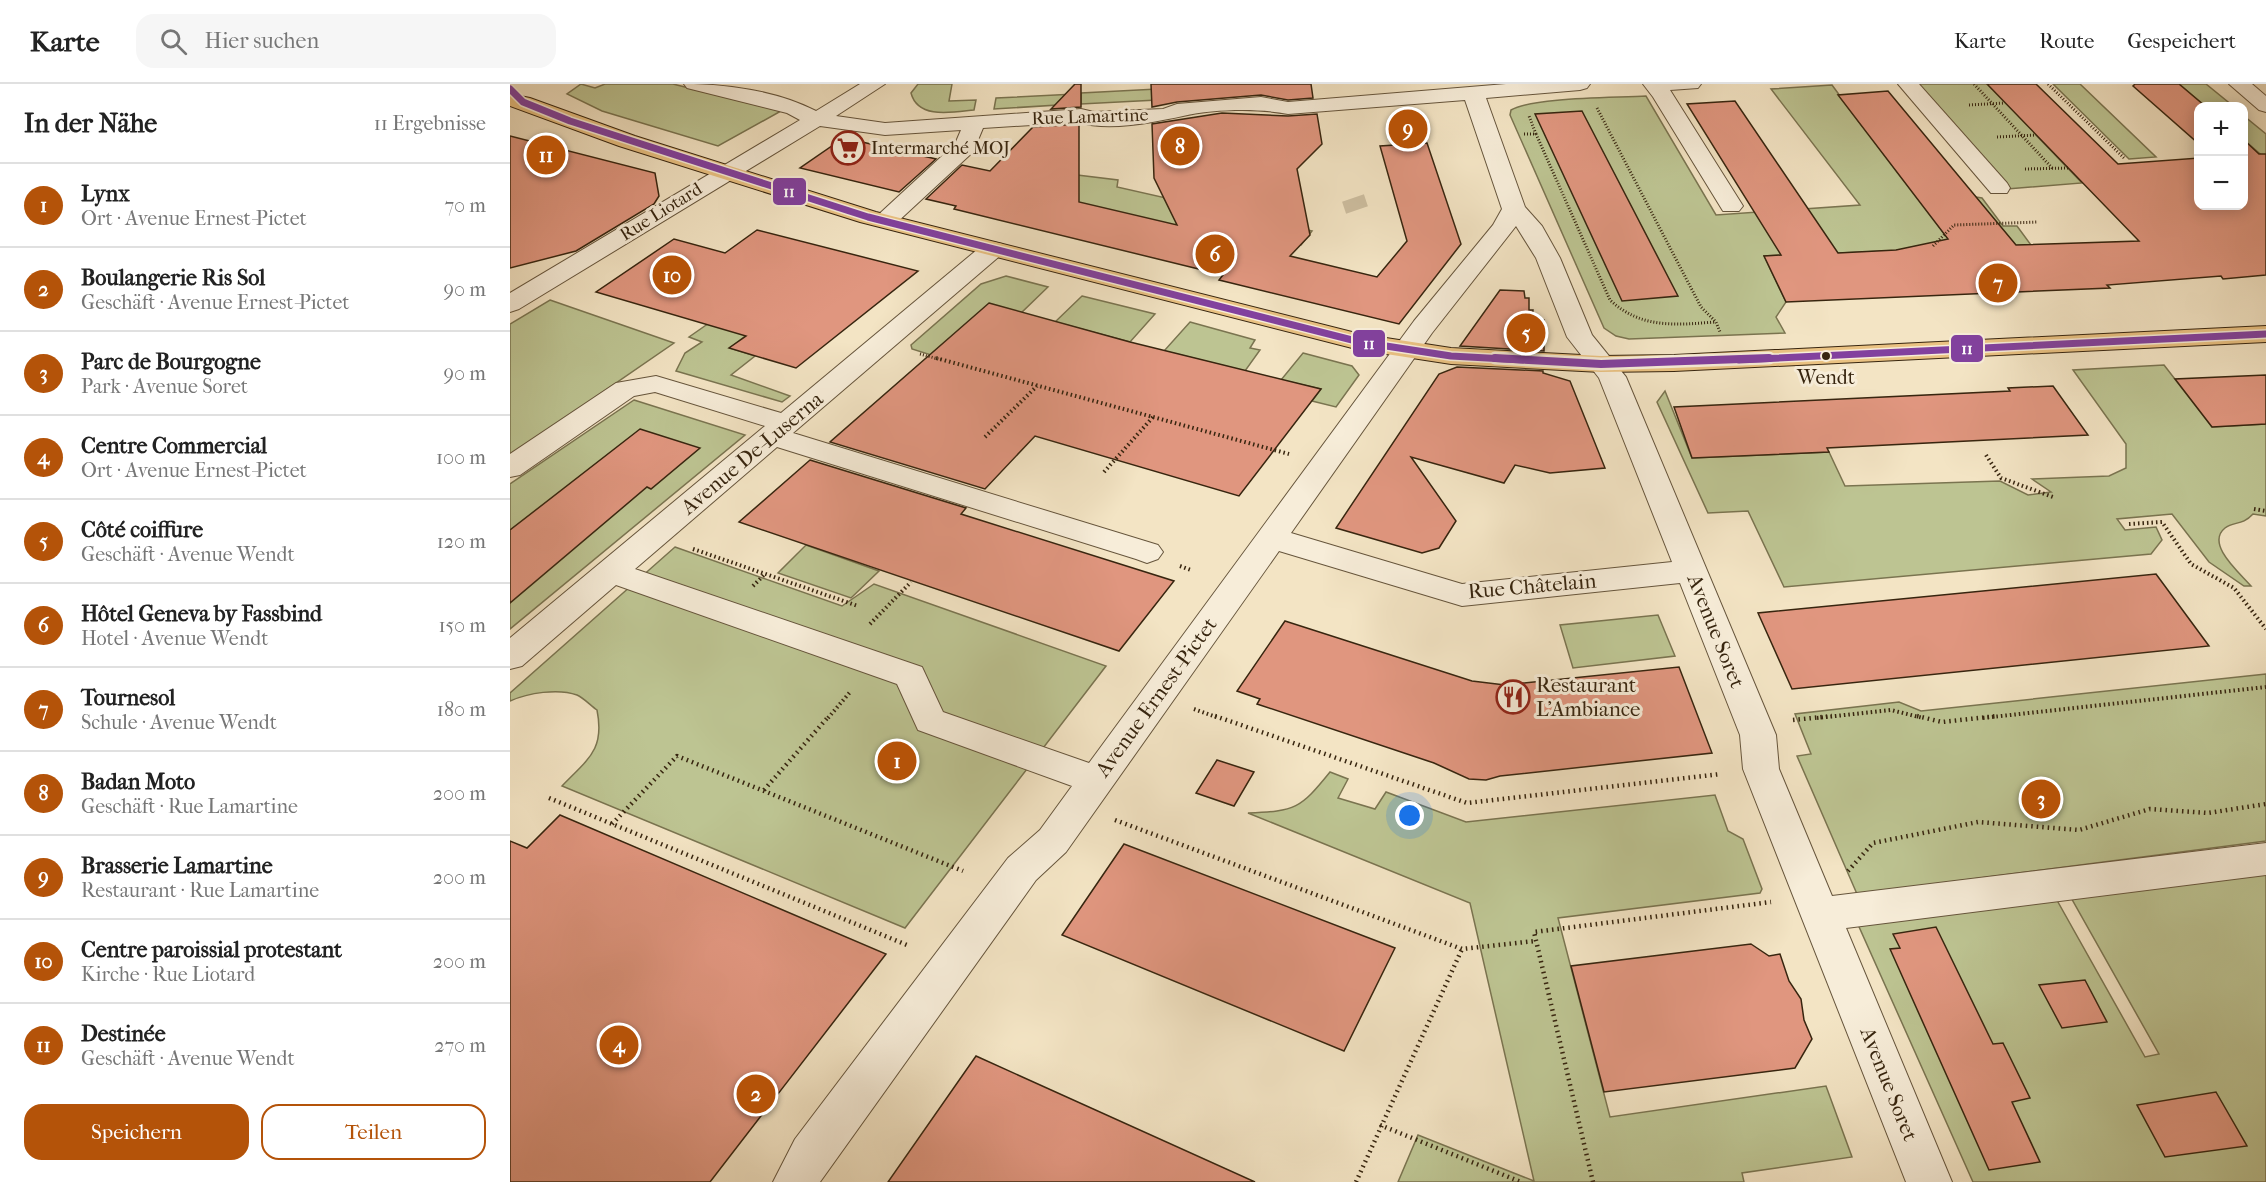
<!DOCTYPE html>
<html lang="de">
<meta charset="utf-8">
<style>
:root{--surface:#fff;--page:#f6f6f6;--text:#222;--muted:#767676;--line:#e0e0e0;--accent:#b45309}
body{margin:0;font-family:"IM FELL French Canon",serif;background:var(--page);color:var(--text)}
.controls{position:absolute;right:18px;top:18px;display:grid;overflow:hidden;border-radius:12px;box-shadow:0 3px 15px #0003}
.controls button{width:54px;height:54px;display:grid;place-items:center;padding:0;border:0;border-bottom:2px solid var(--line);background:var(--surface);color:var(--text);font:30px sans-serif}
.you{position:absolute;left:900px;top:732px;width:21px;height:21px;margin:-15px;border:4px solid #fff;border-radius:50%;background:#1a73e8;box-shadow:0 0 0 9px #1a73e833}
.badge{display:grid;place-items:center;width:39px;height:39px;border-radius:50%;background:var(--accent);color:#fff;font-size:20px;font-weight:700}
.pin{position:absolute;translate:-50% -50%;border:3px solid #fff;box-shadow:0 2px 6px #0006}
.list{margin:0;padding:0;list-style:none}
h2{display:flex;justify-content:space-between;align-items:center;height:78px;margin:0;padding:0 24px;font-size:26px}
h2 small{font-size:20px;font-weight:400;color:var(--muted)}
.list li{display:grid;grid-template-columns:39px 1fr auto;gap:18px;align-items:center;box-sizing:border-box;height:84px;padding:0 24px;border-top:2px solid var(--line)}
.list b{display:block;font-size:22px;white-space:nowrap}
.list p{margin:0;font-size:20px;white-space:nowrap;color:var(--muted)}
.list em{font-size:20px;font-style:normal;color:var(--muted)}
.actions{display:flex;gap:12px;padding:18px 24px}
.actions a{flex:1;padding:14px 0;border:2px solid var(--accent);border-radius:18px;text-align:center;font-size:21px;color:var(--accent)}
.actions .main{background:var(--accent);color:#fff}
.icon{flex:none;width:33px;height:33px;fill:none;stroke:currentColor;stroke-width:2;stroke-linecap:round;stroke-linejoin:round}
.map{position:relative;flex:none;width:1756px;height:1098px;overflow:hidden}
header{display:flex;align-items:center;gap:36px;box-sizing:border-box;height:84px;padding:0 30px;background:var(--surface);border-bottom:2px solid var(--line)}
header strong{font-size:28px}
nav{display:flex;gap:33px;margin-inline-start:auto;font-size:21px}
.search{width:420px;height:54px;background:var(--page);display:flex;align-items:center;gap:15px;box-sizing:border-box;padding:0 21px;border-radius:18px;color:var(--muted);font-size:22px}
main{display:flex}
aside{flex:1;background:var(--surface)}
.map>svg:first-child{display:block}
.green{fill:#bdc492;stroke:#7a7450;stroke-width:1.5}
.building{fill:#e0967f;stroke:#37250f;stroke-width:1.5}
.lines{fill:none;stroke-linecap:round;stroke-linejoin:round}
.minor-tunnel{stroke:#cdbea0;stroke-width:23;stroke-dasharray:23 12;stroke-linecap:butt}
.minor-casing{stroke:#66553c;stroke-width:2}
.major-casing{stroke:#37250f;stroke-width:2}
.path-far2{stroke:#37250f;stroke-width:3;stroke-dasharray:1 2;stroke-linecap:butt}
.path-far1{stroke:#37250f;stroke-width:4;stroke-dasharray:1.5 3;stroke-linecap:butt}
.path{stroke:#37250f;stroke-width:4.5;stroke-dasharray:1.5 4;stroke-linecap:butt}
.minor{fill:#f7edd9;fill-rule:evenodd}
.major{fill:#eac282;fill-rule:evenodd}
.bus-1-far1-casing{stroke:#f7edd9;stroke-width:10}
.bus-1-casing{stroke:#f7edd9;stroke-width:13}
.bus-1-far1{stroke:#82419e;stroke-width:7}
.bus-1{stroke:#82419e;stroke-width:8}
.bus-dot{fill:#37250f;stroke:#f7edd9;stroke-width:2}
.labels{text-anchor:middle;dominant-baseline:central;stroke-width:6;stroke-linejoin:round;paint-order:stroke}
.far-street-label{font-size:18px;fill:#37250f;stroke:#f7edd9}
.far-poi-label{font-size:18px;fill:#37250f;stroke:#f7edd9;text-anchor:start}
.bus-label{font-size:20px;fill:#37250f;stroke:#f7edd9}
.street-label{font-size:21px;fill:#37250f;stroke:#f7edd9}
.poi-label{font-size:21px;fill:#37250f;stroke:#f7edd9;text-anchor:start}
.line-badge{stroke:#f7edd9;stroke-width:2}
.badge-label{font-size:16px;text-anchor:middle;font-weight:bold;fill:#fff}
</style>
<header>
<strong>Karte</strong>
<div class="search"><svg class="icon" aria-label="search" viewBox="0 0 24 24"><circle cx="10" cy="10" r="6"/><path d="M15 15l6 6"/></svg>Hier suchen</div>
<nav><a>Karte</a><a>Route</a><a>Gespeichert</a></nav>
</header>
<main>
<aside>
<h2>In der Nähe<small>11 Ergebnisse</small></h2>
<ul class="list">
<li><span class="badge">1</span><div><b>Lynx</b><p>Ort · Avenue Ernest-Pictet</p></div><em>70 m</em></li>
<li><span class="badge">2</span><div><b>Boulangerie Ris Sol</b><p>Geschäft · Avenue Ernest-Pictet</p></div><em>90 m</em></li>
<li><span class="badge">3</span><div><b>Parc de Bourgogne</b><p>Park · Avenue Soret</p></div><em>90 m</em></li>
<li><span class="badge">4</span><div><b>Centre Commercial</b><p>Ort · Avenue Ernest-Pictet</p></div><em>100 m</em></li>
<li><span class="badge">5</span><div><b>Côté coiffure</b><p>Geschäft · Avenue Wendt</p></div><em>120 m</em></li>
<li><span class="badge">6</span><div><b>Hôtel Geneva by Fassbind</b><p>Hotel · Avenue Wendt</p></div><em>150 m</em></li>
<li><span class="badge">7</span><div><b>Tournesol</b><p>Schule · Avenue Wendt</p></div><em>180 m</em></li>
<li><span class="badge">8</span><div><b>Badan Moto</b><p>Geschäft · Rue Lamartine</p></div><em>200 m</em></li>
<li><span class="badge">9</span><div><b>Brasserie Lamartine</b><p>Restaurant · Rue Lamartine</p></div><em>200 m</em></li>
<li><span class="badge">10</span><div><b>Centre paroissial protestant</b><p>Kirche · Rue Liotard</p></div><em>200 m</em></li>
<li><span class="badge">11</span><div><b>Destinée</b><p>Geschäft · Avenue Wendt</p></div><em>270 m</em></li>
</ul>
<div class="actions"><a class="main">Speichern</a><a>Teilen</a></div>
</aside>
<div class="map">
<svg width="1756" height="1098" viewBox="0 0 1756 1098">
<rect width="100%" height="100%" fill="#f3e4c4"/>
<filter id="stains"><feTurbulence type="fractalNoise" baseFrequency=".00333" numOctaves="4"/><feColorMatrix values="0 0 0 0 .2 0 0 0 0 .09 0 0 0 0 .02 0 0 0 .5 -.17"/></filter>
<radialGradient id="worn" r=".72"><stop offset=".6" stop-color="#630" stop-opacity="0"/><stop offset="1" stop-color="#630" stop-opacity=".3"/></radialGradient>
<g class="green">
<path d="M71 0 85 4 95 0H163L271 27 208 62 92 27 57 10Z"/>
<path d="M408 0H442L439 17 466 16 464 26C444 28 408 36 401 9Z"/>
<path d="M1405 0H1496L1526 51 1572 99 1497 105Z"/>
<path d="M1543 0H1570L1646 73 1619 75Z"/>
<path d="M1669 0H1696L1723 22H1695Z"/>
<path d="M1322 1 1352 42 1466 113 1472 114 1493 142H1507L1521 161 1254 172 1276 218 1266 233 1275 249 1119 255 1106 252 1094 244 1000 31 1001 26C1023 13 1106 14 1136 12L1206 131 1350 121 1261 5Z"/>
<path d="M647 5V16L571 20V9Z"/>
<path d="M565 10 564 20 484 25 486 14Z"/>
<path d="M1734 32 1756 50V75L1734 56Z"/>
<path d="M559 90 608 96 607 103 802 147 791 161 727 147 720 154 541 113Z"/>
<path d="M496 192 538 203 512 228 421 271 402 265 401 261 471 200Z"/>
<path d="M248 205 283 215 220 264 245 272 221 291 280 312 272 318 166 287 175 269 192 258 179 253Z"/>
<path d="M572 212 645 230 620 258 545 238Z"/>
<path d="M40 216 164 259 0 372V240Z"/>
<path d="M680 238 745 256 740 264 750 266 735 287 654 267Z"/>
<path d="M793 269 842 282 849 291 826 323 802 317 811 305 771 296Z"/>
<path d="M1654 281 1702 343 1756 340V432L1743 430C1732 442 1724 437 1715 444 1695 460 1730 489 1741 502H1734L1699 478 1662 430 1607 435 1615 446 1646 443 1652 456 1641 470 1274 503 1238 427 1198 429 1147 318 1155 307 1182 374 1319 368 1335 402 1490 397 1518 411 1541 408 1522 395 1599 392 1616 384V360L1563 286Z"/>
<path d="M124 316 235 351 0 545V400Z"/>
<path d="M296 461 369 487 341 514 268 489Z"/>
<path d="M165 463 332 522 364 500 596 582 395 844 52 702C78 675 95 666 87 626 81 622 74 614 67 611 48 604 18 609 0 617V609Z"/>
<path d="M1148 531 1165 572 1063 584 1050 541Z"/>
<path d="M1756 590V757L1347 810 1287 672 1301 670 1285 630 1389 618 1411 627Z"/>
<path d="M820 688 838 695 828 714 865 725 876 708 956 738 1205 711 1218 747 1233 755 1252 805 1250 809 1048 834 1100 1033 1316 1002 1342 1073 1232 1089 1234 1098H888L908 1051 1024 1097 960 819 738 729C786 727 790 725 820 688Z"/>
<path d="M1756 785V1098H1463L1346 836 1544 811 1635 973 1649 970 1559 810Z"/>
</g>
<g class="building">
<path d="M565 0H571V23L541 25Z"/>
<path d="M641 0H801L803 14 778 16 751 11 667 18 642 23Z"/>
<path d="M1477 0H1526L1608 80 1689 74V122H1734V56L1749 70H1756V191L1713 195 1711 192 1597 201 1600 204 1276 218 1254 172 1271 171 1177 20 1225 17 1328 169 1386 166 1438 155 1328 11 1378 7 1506 161 1629 157Z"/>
<path d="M1625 0H1669L1695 22H1689V60L1623 2Z"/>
<path d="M1072 27 1168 212 1112 217 1025 30Z"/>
<path d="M712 29 778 32 807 30 812 60 787 85 800 151 780 172 867 193 897 157 870 62 917 59 951 160 889 240 709 196 713 191 444 125 446 122 416 115 452 81 480 87 523 43 569 40V118L667 141 644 94 642 40Z"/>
<path d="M0 52 145 89 149 112 144 120 66 167 0 184Z"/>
<path d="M332 55H339L426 75 389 108 290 84Z"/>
<path d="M247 146 408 187 286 284 219 264 236 252 86 208 164 155 215 169Z"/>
<path d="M990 206 1014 207 1015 214H1019V226H1023L1022 235 1034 236V267L950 262Z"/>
<path d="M479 219 620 258 811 305 729 412 525 352 475 405 320 358Z"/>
<path d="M947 283 1033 287V289L1060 297 1095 384 1040 389 1005 381 994 399 901 373 946 437 929 464 912 469 826 444 929 290Z"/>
<path d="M1756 291V340L1702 343 1665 295Z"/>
<path d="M1543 302 1578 351 1317 364 1319 368 1182 374 1164 323 1500 307 1498 304Z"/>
<path d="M130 345 190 364 141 405 137 403 0 519V446Z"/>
<path d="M300 376 456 424 451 430 664 497 609 567 229 438Z"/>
<path d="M1646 490 1699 562 1282 605 1248 529Z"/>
<path d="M775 537 962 597 995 601 1169 583 1202 669 990 692 976 696 959 695 924 679 747 620 750 615 727 607Z"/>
<path d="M707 676 744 688 724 722 686 709Z"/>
<path d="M50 731 376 870 200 1098H0V757L17 764Z"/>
<path d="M614 760 885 864 834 967 552 851Z"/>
<path d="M1426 843 1483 960 1493 959 1520 1014 1502 1018 1530 1078 1479 1086 1380 865 1390 864 1383 850Z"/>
<path d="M1241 860 1259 872 1270 870 1279 897 1291 915 1294 936 1302 955 1285 984 1094 1008 1061 882Z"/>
<path d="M1575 896 1597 938 1552 944 1529 901Z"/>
<path d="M466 972 745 1098H378Z"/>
<path d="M1706 1008 1737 1062 1655 1073 1627 1021Z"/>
</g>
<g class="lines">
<path class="minor-tunnel" d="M843 114 847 126"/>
<g class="minor-casing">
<g id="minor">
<path d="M174 0C217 0 267 7 306 27L350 0H375L326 32 375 39 571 25 584 28 653 25 667 20 751 13 778 18 996 0H1080L1077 4 1070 6 976 14 1015 123 1032 142 1050 174 1082 251 1116 293 1266 651 1269 685 1322 812 1756 759V791L1336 844 1442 1098H1396L1233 685 1230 651 1170 499 952 522 769 467 556 768 526 796 310 1098H263L285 1055 498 774 530 746 562 702 408 646 387 600 106 501 12 582 0 585V554L255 342 145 308 124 312 10 391 0 393V370L106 299 146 292 271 329 474 160 483 158 492 160 495 165 492 170 283 349 648 461 653 468 648 475 637 479 626 475 267 363 125 485 412 583 433 628 579 679 904 237 983 141 992 125 955 16 778 30C747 24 705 25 673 32 645 38 597 48 569 38L473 44 463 68 383 142H367L363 137 367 132 445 60 451 46 375 51 310 42 9 225 0 228V209L290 36 277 29 177 4ZM1006 142 1026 174 1057 253 1089 294 1162 478 952 500 781 449 922 249Z"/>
<path d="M1133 0H1191L1188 4 1160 6 1233 122 1229 127H1213L1143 13Z"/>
<path d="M1388 0H1409L1497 99 1500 104 1497 109H1481Z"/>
<path d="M1719 0H1742L1756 12V28L1749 26Z"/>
</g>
</g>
<g class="major-casing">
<path id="major" d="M0 10 20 14 125 52 366 128 850 250 941 264 1091 272 1164 271 1756 242V258L1164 287 1091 288 941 280 850 266 350 138 109 62 0 22Z"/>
</g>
<g class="path-far2">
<path d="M1464 0 1543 85"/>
<path d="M1538 0 1614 74"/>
<path d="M1459 21 1495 19"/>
<path d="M1087 24 1191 223 1206 238 1210 248"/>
<path d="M1014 50H1026L1019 32"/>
<path d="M1026 50 1100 216C1131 245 1166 241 1205 238"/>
<path d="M1487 53 1526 51"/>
<path d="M1515 85 1558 84"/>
<path d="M1423 162 1444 141 1528 138"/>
<path d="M410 270 432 276"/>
</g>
<g class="path-far1">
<path d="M426 274 779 370"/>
<path d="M475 353 527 302"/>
<path d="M1476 371 1491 394 1543 413"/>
<path d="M594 388 643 333"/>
<path d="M1744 425 1756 427"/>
<path d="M1619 440 1652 438 1681 480 1724 504 1756 545"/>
<path d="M183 465 348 522"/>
<path d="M670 482 681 486"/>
<path d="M243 502 255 490"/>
<path d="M360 540 401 498"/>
<path d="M684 625 709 634"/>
<path d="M318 634 341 607"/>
<path d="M1307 634 1381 626 1413 634"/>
<path d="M1473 634 1756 603"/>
</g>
<g class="path">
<path d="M705 632 957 719 1211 690"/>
<path d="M1407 632 1432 638 1487 632"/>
<path d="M1283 636 1322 632"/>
<path d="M254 706 319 632"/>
<path d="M39 714 397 861"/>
<path d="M605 736 952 865 1025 857"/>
<path d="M102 740 167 672 453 787"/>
<path d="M1338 787 1363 759 1468 738 1569 746 1640 725 1698 729 1756 720"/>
<path d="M870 1041 1011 1098"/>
<path d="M846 1098 952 865"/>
<path d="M1083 1098 1024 848 1261 818"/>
</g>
<use href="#minor" class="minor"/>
<use href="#major" class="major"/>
<g class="bus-1-far1-casing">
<g id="bus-1-far1">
<path d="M0 5 13 18 60 37 358 133 850 258 941 272 1013 276"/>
<path d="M1229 276 1756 250"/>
</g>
</g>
<g class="bus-1-casing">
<path id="bus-1" d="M985 274 1091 280 1259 274"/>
</g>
<use href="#bus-1-far1" class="bus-1-far1"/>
<use href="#bus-1" class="bus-1"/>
</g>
<defs>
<g id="supermarket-ring" transform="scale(1.725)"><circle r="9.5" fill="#f7edd9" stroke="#8f2418" stroke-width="1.5"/><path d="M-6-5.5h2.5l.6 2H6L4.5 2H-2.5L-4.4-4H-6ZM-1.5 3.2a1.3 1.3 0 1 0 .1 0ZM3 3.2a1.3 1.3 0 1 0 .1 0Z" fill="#8f2418"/></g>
<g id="restaurant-ring" transform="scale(1.725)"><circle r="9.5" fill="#f7edd9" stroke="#8f2418" stroke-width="1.5"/><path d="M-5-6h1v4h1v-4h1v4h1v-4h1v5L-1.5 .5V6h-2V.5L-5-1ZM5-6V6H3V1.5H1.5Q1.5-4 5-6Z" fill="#8f2418"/></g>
</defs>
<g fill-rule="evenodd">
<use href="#supermarket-ring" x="338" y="64"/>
<use href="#restaurant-ring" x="1003" y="613"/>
</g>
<circle class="bus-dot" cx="1316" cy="272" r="5"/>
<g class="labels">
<g class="far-street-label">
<text transform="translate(580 33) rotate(-2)">Rue Lamartine</text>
<text transform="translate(151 128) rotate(-32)">Rue Liotard</text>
</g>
<g class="far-poi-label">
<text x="361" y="64">Intermarché MOJ</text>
</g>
<g class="bus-label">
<text x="1316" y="293">Wendt</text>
</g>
<g class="street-label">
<text transform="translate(242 369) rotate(-40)">Avenue De-Luserna</text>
<text transform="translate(1022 502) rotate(-5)">Rue Châtelain</text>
<text transform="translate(1206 547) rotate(68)">Avenue Soret</text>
<text transform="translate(646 613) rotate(-54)">Avenue Ernest-Pictet</text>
<text transform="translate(1379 1000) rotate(68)">Avenue Soret</text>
</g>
<g class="poi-label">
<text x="1026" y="601">Restaurant<tspan x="1026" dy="24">L'Ambiance</tspan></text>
</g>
</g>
<g class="line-badge">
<rect x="262" y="93" width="35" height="29" rx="6" fill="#82419e"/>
<rect x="842" y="245" width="34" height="29" rx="6" fill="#82419e"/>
<rect x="1440" y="250" width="34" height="29" rx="6" fill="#82419e"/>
</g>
<g class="badge-label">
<text x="279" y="113">11</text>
<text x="859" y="265">11</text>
<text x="1457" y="270">11</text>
</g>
<rect width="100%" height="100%" filter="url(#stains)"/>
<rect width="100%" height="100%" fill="url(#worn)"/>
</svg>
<div class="controls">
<button>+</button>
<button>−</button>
</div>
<div class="you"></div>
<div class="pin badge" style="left:387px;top:677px">1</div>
<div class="pin badge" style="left:246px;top:1010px">2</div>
<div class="pin badge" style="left:1531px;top:715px">3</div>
<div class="pin badge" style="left:109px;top:961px">4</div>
<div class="pin badge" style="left:1016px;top:249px">5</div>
<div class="pin badge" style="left:705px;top:170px">6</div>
<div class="pin badge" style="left:1488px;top:199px">7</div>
<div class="pin badge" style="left:670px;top:62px">8</div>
<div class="pin badge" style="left:898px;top:45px">9</div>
<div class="pin badge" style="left:162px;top:191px">10</div>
<div class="pin badge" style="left:36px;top:71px">11</div>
</div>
</main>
